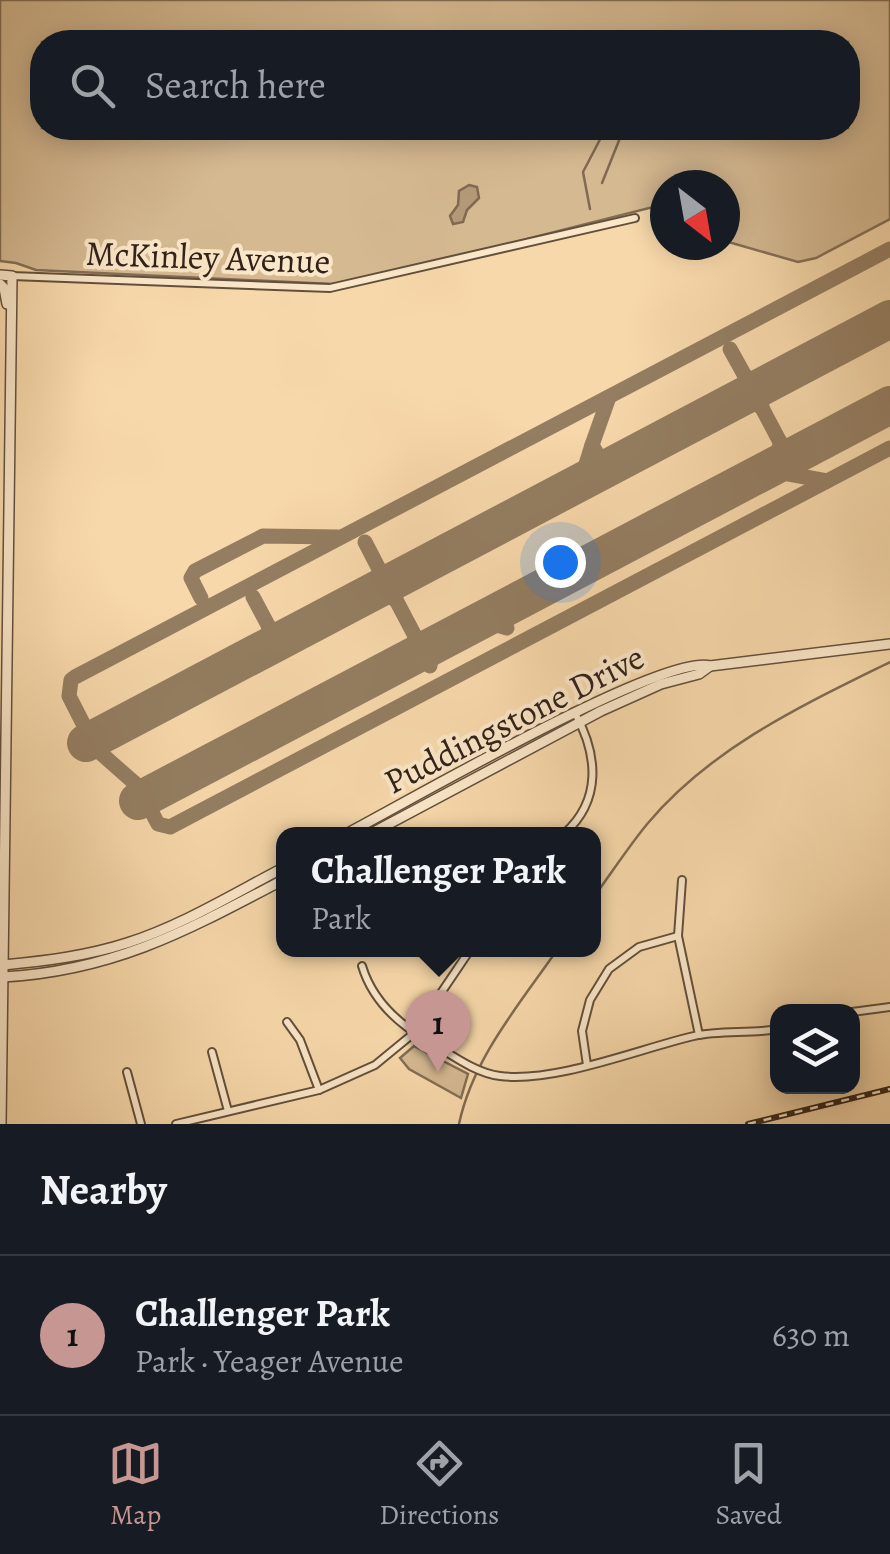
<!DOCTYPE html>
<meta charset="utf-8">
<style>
:root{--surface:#171b24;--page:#242831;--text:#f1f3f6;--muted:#9ea1a6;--line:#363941;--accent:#c59692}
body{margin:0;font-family:Alegreya,serif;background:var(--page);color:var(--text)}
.controls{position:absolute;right:30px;bottom:30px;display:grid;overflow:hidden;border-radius:20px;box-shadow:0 5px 25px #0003}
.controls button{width:90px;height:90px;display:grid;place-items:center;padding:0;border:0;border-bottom:2px solid var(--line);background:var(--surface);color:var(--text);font:50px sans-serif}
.compass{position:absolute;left:650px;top:170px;width:90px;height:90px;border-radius:50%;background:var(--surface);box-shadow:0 5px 25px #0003;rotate:149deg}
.you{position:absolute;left:560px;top:562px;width:35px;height:35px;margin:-25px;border:8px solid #fff;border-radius:50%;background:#1a73e8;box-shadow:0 0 0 15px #1a73e833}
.badge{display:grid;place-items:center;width:65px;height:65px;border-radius:50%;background:var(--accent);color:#111;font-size:32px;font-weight:700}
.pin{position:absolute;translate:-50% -82px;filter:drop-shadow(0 2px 5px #0008)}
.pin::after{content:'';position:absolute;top:52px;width:35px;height:30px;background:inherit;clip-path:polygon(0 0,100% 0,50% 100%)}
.popup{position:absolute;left:276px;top:827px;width:325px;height:130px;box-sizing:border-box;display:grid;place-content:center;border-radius:20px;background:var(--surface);filter:drop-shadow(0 2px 8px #0005);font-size:32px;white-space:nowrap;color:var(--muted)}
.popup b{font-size:38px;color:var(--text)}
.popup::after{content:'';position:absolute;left:50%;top:100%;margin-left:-20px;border:20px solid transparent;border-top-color:var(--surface)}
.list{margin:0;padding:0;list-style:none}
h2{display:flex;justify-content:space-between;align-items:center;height:130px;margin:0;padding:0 40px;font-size:42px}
h2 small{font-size:32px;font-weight:400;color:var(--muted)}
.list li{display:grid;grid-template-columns:65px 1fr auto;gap:30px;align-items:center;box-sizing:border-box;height:160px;padding:0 40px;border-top:2px solid var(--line)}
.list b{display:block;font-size:38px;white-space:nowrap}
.list p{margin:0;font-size:32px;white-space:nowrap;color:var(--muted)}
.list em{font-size:32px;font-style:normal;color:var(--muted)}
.icon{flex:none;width:55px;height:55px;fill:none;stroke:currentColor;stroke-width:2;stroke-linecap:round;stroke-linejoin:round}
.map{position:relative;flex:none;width:890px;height:1124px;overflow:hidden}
.search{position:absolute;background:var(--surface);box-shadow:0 5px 25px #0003;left:30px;right:30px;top:30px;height:110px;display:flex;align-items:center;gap:25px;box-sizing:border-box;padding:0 35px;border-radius:40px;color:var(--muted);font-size:38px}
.sheet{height:290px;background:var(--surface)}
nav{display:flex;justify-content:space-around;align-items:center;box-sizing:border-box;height:140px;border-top:2px solid var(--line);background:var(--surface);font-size:28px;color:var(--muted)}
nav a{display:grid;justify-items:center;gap:5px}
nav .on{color:var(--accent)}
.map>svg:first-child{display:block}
.green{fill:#d5b991;stroke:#836e54;stroke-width:2.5;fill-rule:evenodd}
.water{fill:#b49a78;stroke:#806a52;stroke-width:2.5}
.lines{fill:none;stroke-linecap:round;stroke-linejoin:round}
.stream{stroke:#806a52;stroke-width:2.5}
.taxiway{stroke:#947d61;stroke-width:15}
.runway{stroke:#947d61;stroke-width:38}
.minor-casing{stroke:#62503c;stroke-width:10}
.tertiary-casing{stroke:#62503c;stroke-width:12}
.minor{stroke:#fae6c8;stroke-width:6}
.tertiary{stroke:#fae6c8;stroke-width:9}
.rail-casing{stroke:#312218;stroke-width:6}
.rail{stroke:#fae6c8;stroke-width:2.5;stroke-dasharray:8;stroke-linecap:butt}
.labels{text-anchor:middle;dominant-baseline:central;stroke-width:8;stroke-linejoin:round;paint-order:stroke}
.street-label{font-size:35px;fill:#312218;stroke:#fae6c8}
</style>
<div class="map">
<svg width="890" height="1124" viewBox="0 0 890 1124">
<rect width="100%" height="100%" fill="#f7d8aa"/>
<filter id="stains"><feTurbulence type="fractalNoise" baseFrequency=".002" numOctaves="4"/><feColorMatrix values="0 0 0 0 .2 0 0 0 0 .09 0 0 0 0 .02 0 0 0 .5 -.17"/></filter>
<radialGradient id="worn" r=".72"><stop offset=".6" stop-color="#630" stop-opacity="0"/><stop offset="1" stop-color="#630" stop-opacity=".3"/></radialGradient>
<g class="green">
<path d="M0 0H890V219L816 258 798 262 725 241V185H665V224L661 223 657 206 373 278 332 284 36 270 16 263 0 261ZM42 42H848V128H42Z"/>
<path d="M414 1046 468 1074 461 1098 409 1069 400 1058Z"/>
</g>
<path class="water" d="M469 185 477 187 479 198 467 210 463 222 453 224 450 216 458 205 459 191Z"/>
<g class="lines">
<g class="stream">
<path d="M602 183 624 128"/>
<path d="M590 209 583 172 606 128"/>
<path d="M593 898C611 874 628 847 648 823 712 747 803 705 890 662"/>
<path d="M459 1124C473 1058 519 1005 557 950"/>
</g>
<g class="taxiway">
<path d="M890 249 75 677 71 680 69 696 96 749 138 786 158 824 170 827 890 448"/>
<path d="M730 349 745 376"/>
<path d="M737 400 750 399 762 408 761 396 772 382"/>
<path d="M737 400 745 389V376L758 384 772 382"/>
<path d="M762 408 780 442"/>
<path d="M592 445 609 397"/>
<path d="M767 470 827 481"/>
<path d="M765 471 778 460 780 442 789 450 807 449"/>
<path d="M569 489 582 477 592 445 602 462 619 463"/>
<path d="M365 542 379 569"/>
<path d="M377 591 396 600 395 591 401 578"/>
<path d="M374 592 380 577 379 569 390 576 403 577"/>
<path d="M253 597 269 627"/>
<path d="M201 598 191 578 195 571 263 536 338 537"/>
<path d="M396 600 415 636"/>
<path d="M473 625 490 623 507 628 501 616 507 607"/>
<path d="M415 636 425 644 438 643 431 653 430 666 422 660 408 659 414 650Z"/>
<path d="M265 649 269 627 281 635H292"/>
</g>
<g class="runway">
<path d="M86 743 890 319"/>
<path d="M138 801 890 405"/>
</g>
<g class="minor-casing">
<g id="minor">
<path d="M12 276 330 288 635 218"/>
<path d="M564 834C602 800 598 755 575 713"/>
<path d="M682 880 678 936 699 1035"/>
<path d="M362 966C372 999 396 1022 425 1039 448 1052 474 1073 500 1076 556 1083 638 1049 694 1036 721 1030 750 1034 778 1029"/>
<path d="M852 1012 890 1007"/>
<path d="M287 1022 300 1040 319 1090"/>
<path d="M212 1052 228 1111"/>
<path d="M587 1065 582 1031 590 1000 609 969 639 947 678 936"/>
<path d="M127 1072 141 1124"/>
<path d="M176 1124 319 1090 375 1065 414 1033 470 950"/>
</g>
</g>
<g class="tertiary-casing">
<g id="tertiary">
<path d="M0 275 12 276 1 1124"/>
<path d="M0 284 4 288 7 304"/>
<path d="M346 834C402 805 665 652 710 666L890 644"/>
<path d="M370 834 601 711 661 684 699 674 710 666"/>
<path d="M3 965C45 961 87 956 127 943 181 926 233 894 283 868"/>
<path d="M3 977C114 971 188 930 283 880"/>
</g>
</g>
<use href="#minor" class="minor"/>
<use href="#tertiary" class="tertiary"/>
<g class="rail-casing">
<path id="rail" d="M748 1124 890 1089"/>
</g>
<use href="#rail" class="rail"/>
</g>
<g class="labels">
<g class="street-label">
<text transform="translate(208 257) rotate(2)">McKinley Avenue</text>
<text transform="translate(514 719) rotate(-27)">Puddingstone Drive</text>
</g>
</g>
<rect width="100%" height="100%" filter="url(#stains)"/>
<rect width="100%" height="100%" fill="url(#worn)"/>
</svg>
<div class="controls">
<button><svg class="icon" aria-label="layers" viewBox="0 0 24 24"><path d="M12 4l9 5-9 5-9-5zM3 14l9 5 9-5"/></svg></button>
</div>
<svg class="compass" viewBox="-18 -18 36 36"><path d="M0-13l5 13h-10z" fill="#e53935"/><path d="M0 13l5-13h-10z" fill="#9ea1a6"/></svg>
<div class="you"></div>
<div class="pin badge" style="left:438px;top:1072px">1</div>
<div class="popup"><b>Challenger Park</b>Park</div>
<div class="search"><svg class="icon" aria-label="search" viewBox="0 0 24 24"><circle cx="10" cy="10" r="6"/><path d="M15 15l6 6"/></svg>Search here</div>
</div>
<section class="sheet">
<h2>Nearby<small></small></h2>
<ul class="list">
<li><span class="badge">1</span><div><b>Challenger Park</b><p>Park · Yeager Avenue</p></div><em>630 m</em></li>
</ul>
</section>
<nav>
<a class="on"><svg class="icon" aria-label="map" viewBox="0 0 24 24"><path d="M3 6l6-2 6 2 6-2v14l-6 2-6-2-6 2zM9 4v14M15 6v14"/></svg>Map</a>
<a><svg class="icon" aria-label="directions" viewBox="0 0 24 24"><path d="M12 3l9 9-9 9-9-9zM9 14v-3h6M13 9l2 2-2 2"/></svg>Directions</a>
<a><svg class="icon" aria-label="saved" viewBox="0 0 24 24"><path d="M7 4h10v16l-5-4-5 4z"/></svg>Saved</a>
</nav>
